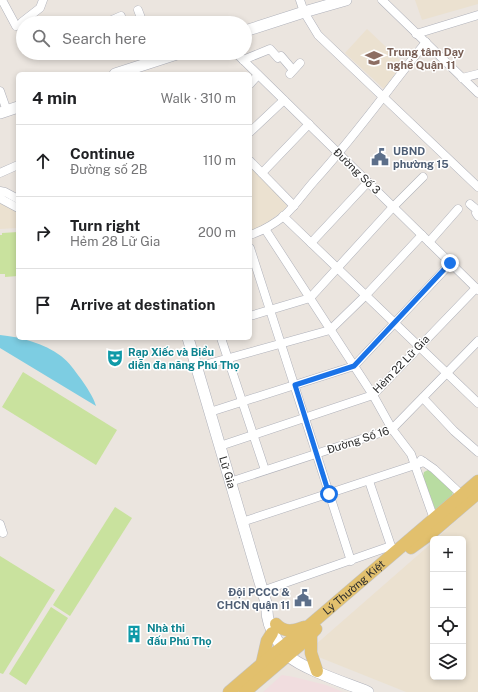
<!DOCTYPE html>
<meta charset="utf-8">
<style>
:root{--surface:#fff;--page:#f2f2f2;--text:#202124;--muted:#757577;--line:#e0e0e0}
body{margin:0;font-family:"Public Sans",sans-serif;background:var(--page);color:var(--text)}
.controls{position:absolute;right:12px;bottom:12px;display:grid;overflow:hidden;border-radius:6px;box-shadow:0 2px 6px #0003}
.controls button{width:36px;height:36px;display:grid;place-items:center;padding:0;border:0;border-bottom:1px solid var(--line);background:var(--surface);color:var(--text);font:20px sans-serif}
.stop{position:absolute;width:12px;height:12px;margin:-9px;border:3px solid #1a73e8;border-radius:50%;background:#fff}
.stop.end{background:#1a73e8;border-color:#fff;box-shadow:0 1px 4px #0008}
.list{margin:0;padding:0;list-style:none}
h2{display:flex;justify-content:space-between;align-items:center;height:52px;margin:0;padding:0 16px;font-size:17px}
h2 small{font-size:13px;font-weight:400;color:var(--muted)}
.list li{display:grid;grid-template-columns:26px 1fr auto;gap:12px;align-items:center;box-sizing:border-box;height:72px;padding:0 16px;border-top:1px solid var(--line)}
.list b{display:block;font-size:15px;white-space:nowrap}
.list p{margin:0;font-size:13px;white-space:nowrap;color:var(--muted)}
.list em{font-size:13px;font-style:normal;color:var(--muted)}
.icon{flex:none;width:22px;height:22px;fill:none;stroke:currentColor;stroke-width:2;stroke-linecap:round;stroke-linejoin:round}
.map{position:relative;flex:none;width:478px;height:692px;overflow:hidden}
.search{position:absolute;background:var(--surface);box-shadow:0 2px 6px #0003;left:16px;top:16px;width:236px;height:44px;display:flex;align-items:center;gap:10px;box-sizing:border-box;padding:0 14px;border-radius:22px;color:var(--muted);font-size:15px}
.panel{position:absolute;background:var(--surface);box-shadow:0 2px 6px #0003;left:16px;top:72px;width:236px;height:268px;border-radius:6px}
.map>svg:first-child{display:block}
.education{fill:#ebe1d0}
.medical{fill:#f1dddf}
.green{fill:#b8dca1}
.pitch{fill:#c9e29e}
.water{fill:#7dcde2}
.lines{fill:none;stroke-linecap:round;stroke-linejoin:round}
.street-casing{stroke:#afb1ba;stroke-width:9}
.secondary-casing{stroke:#afb1ba;stroke-width:12}
.primary-casing{stroke:#c4c4c4;stroke-width:13}
.street{stroke:#fff;stroke-width:8}
.secondary{stroke:#fff;stroke-width:11}
.primary{stroke:#e2c06d;stroke-width:12}
.route{stroke:#1a73e8;stroke-width:5}
.labels{text-anchor:middle;dominant-baseline:central;stroke-width:3;stroke-linejoin:round;paint-order:stroke}
.education-label{font-size:11px;font-weight:bold;fill:#785e54;stroke:#fff;text-anchor:start}
.service-label{font-size:11px;font-weight:bold;fill:#4e5e75;stroke:#fff;text-anchor:start}
.street-label{font-size:11px;fill:#2b2b2b;stroke:#fff}
.culture-label{font-size:11px;font-weight:bold;fill:#0d838f;stroke:#fff;text-anchor:start}
</style>
<div class="map">
<svg width="478" height="692" viewBox="0 0 478 692">
<rect width="100%" height="100%" fill="#ebe5df"/>
<g class="education">
<path d="M415 0H478V4L422 20Z"/>
<path d="M367 29 403 63 384 89 345 53Z"/>
<path d="M250 164 288 207 263 226 250 231Z"/>
<path d="M0 201 18 212V228L0 229Z"/>
<path d="M478 501V692H406L316 656 314 646 433 542V677H463V539H436Z"/>
</g>
<path class="medical" d="M282 675 294 677 326 685 343 692H263Z"/>
<path class="green" d="M428 470 430 471 453 491 452 497 436 510 435 509 423 476 424 472Z"/>
<g class="pitch">
<path d="M18 232V276L5 277V274H0V235H2V233Z"/>
<path d="M23 372 117 430 96 465 2 407Z"/>
<path d="M115 507 132 518 70 616 53 605Z"/>
<path d="M0 556 55 590 3 674 0 673Z"/>
<path d="M51 607 68 618 26 685 9 674Z"/>
</g>
<path class="water" d="M0 335C20 337 44 343 61 356 69 362 75 371 81 379 87 388 93 396 96 406L0 348Z"/>
<g class="lines">
<g class="street-casing">
<g id="street">
<path d="M2 0 16 26"/>
<path d="M300 0 304 12 318 35 478 187"/>
<path d="M382 0 478 93"/>
<path d="M138 10 143 23"/>
<path d="M22 22 40 8 43 0"/>
<path d="M105 23 121 16"/>
<path d="M416 34 478 15"/>
<path d="M236 53 478 290"/>
<path d="M243 60 270 49 278 58 281 56 293 70"/>
<path d="M290 74 300 63"/>
<path d="M462 78 478 74"/>
<path d="M250 84 258 75"/>
<path d="M0 91 7 111"/>
<path d="M250 132 284 100"/>
<path d="M250 161 294 206"/>
<path d="M0 173 18 165"/>
<path d="M262 173 309 124"/>
<path d="M0 191 5 192 18 199"/>
<path d="M0 197 3 200 18 208"/>
<path d="M470 204 477 210 476 213 478 216"/>
<path d="M283 216 478 403"/>
<path d="M265 229 373 395 392 429 411 454 435 522"/>
<path d="M250 235C262 231 274 224 284 216 296 205 305 191 316 179 355 136 389 88 426 42"/>
<path d="M429 242 458 209"/>
<path d="M311 243 368 182"/>
<path d="M250 248 351 561"/>
<path d="M250 316 310 298 393 207 423 177"/>
<path d="M221 338 265 470"/>
<path d="M197 367 330 330 366 295 422 235"/>
<path d="M423 398 454 431 478 452"/>
<path d="M210 412 354 366 451 263"/>
<path d="M220 446 373 395 476 288"/>
<path d="M421 460 434 469 465 498"/>
<path d="M369 481 391 546"/>
<path d="M230 482 392 429 478 341"/>
<path d="M242 522 424 462"/>
<path d="M0 524 3 533"/>
<path d="M262 591 391 546 395 551"/>
</g>
</g>
<g class="secondary-casing">
<g id="secondary">
<path d="M245 31 304 12 346 0"/>
<path d="M115 74 180 53"/>
<path d="M0 113 18 107"/>
<path id="s1" d="M188 338 267 606C266 619 270 629 277 640 281 645 282 651 287 655 305 670 346 683 368 692"/>
</g>
</g>
<g class="primary-casing">
<g id="primary">
<path d="M411 548 429 535 478 493"/>
<path d="M276 624C284 633 294 631 304 627"/>
<path d="M311 633V653L317 671"/>
<path d="M262 663 267 641 272 633"/>
<path id="s2" d="M229 692 271 656 304 630 478 481"/>
<path d="M245 692 300 645 316 629"/>
</g>
</g>
<use href="#street" class="street"/>
<use href="#secondary" class="secondary"/>
<use href="#primary" class="primary"/>
</g>
<g class="lines">
<path class="route" d="M329 494 295 385 354 366 450 263"/>
</g>
<defs>
<g id="school-bare" transform="scale(1.38)"><path d="M0-5L7-2L0 1L-7-2ZM-4 1L0 2.5L4 1V4Q0 6-4 4Z" fill="#8d6e63" stroke="#fff" stroke-width="2.5" paint-order="stroke"/></g>
<g id="civic-bare" transform="scale(1.38)"><path d="M-.6-6.5H3V-4.5H.6V-3L4-1V1h2V6H-6V1h2V-1L-.6-3ZM-1.2 2.5V6h2.4V2.5Z" fill="#5c6f8a" stroke="#fff" stroke-width="2.5" paint-order="stroke"/></g>
<g id="theatre-bare" transform="scale(1.38)"><path d="M-5-5.5Q0-4 5-5.5V0Q5 5 0 6Q-5 5-5 0ZM-3.3-2.5H-1v1.5H-3.3ZM1-2.5H3.3v1.5H1ZM-2.8 1Q0 5.5 2.8 1Z" fill="#0f9aa8" stroke="#fff" stroke-width="2.5" paint-order="stroke"/></g>
<g id="building-bare" transform="scale(1.38)"><path d="M-4-6H4V6H1V3H-1V6H-4ZM-2.5-4.3h1.7v1.8h-1.7ZM.8-4.3h1.7v1.8H.8ZM-2.5-1h1.7V.8h-1.7ZM.8-1h1.7V.8H.8Z" fill="#0f9aa8" stroke="#fff" stroke-width="2.5" paint-order="stroke"/></g>
</defs>
<g fill-rule="evenodd">
<use href="#school-bare" x="374" y="58"/>
<use href="#civic-bare" x="380" y="157"/>
<use href="#theatre-bare" x="115" y="358"/>
<use href="#civic-bare" x="303" y="598"/>
<use href="#building-bare" x="134" y="634"/>
</g>
<g class="labels">
<g class="education-label">
<text x="387" y="52">Trung tâm Dạy<tspan x="387" dy="13">nghề Quận 11</tspan></text>
</g>
<g class="service-label">
<text x="393" y="151">UBND<tspan x="393" dy="13">phường 15</tspan></text>
<text x="290" y="592" text-anchor="end">Đội PCCC &amp;<tspan x="290" dy="13">CHCN quận 11</tspan></text>
</g>
<g class="street-label">
<text transform="translate(357 171) rotate(44)">Đường Số 3</text>
<text transform="translate(401 364) rotate(-46)">Hẻm 22 Lữ Gia</text>
<text transform="translate(358 440) rotate(-18)">Đường Số 16</text>
<text stroke="none"><textPath href="#s1" startOffset="140">Lữ Gia</textPath></text>
<text stroke="none"><textPath href="#s2" startOffset="163">Lý Thường Kiệt</textPath></text>
</g>
<g class="culture-label">
<text x="128" y="352">Rạp Xiếc và Biểu<tspan x="128" dy="13">diễn đa năng Phú Thọ</tspan></text>
<text x="147" y="628">Nhà thi<tspan x="147" dy="13">đấu Phú Thọ</tspan></text>
</g>
</g>
</svg>
<div class="controls">
<button>+</button>
<button>−</button>
<button><svg class="icon" aria-label="locate" viewBox="0 0 24 24"><circle cx="12" cy="12" r="6"/><path d="M12 2v4M12 18v4M2 12h4M18 12h4"/></svg></button>
<button><svg class="icon" aria-label="layers" viewBox="0 0 24 24"><path d="M12 4l9 5-9 5-9-5zM3 14l9 5 9-5"/></svg></button>
</div>
<div class="stop" style="left:329px;top:494px"></div>
<div class="stop end" style="left:450px;top:263px"></div>
<div class="search"><svg class="icon" aria-label="search" viewBox="0 0 24 24"><circle cx="10" cy="10" r="6"/><path d="M15 15l6 6"/></svg>Search here</div>
<section class="panel">
<h2>4 min<small>Walk · 310 m</small></h2>
<ul class="list">
<li><svg class="icon" aria-label="ahead" viewBox="0 0 24 24"><path d="M12 20V5M6 11l6-6 6 6"/></svg><div><b>Continue</b><p>Đường số 2B</p></div><em>110 m</em></li>
<li><svg class="icon" aria-label="right" viewBox="0 0 24 24"><path d="M7 20v-9h11M14 6l5 5-5 5"/></svg><div><b>Turn right</b><p>Hẻm 28 Lữ Gia</p></div><em>200 m</em></li>
<li><svg class="icon" aria-label="arrive" viewBox="0 0 24 24"><path d="M6 21V4h12l-3 4 3 4H6"/></svg><div><b>Arrive at destination</b></div></li>
</ul>
</section>
</div>
